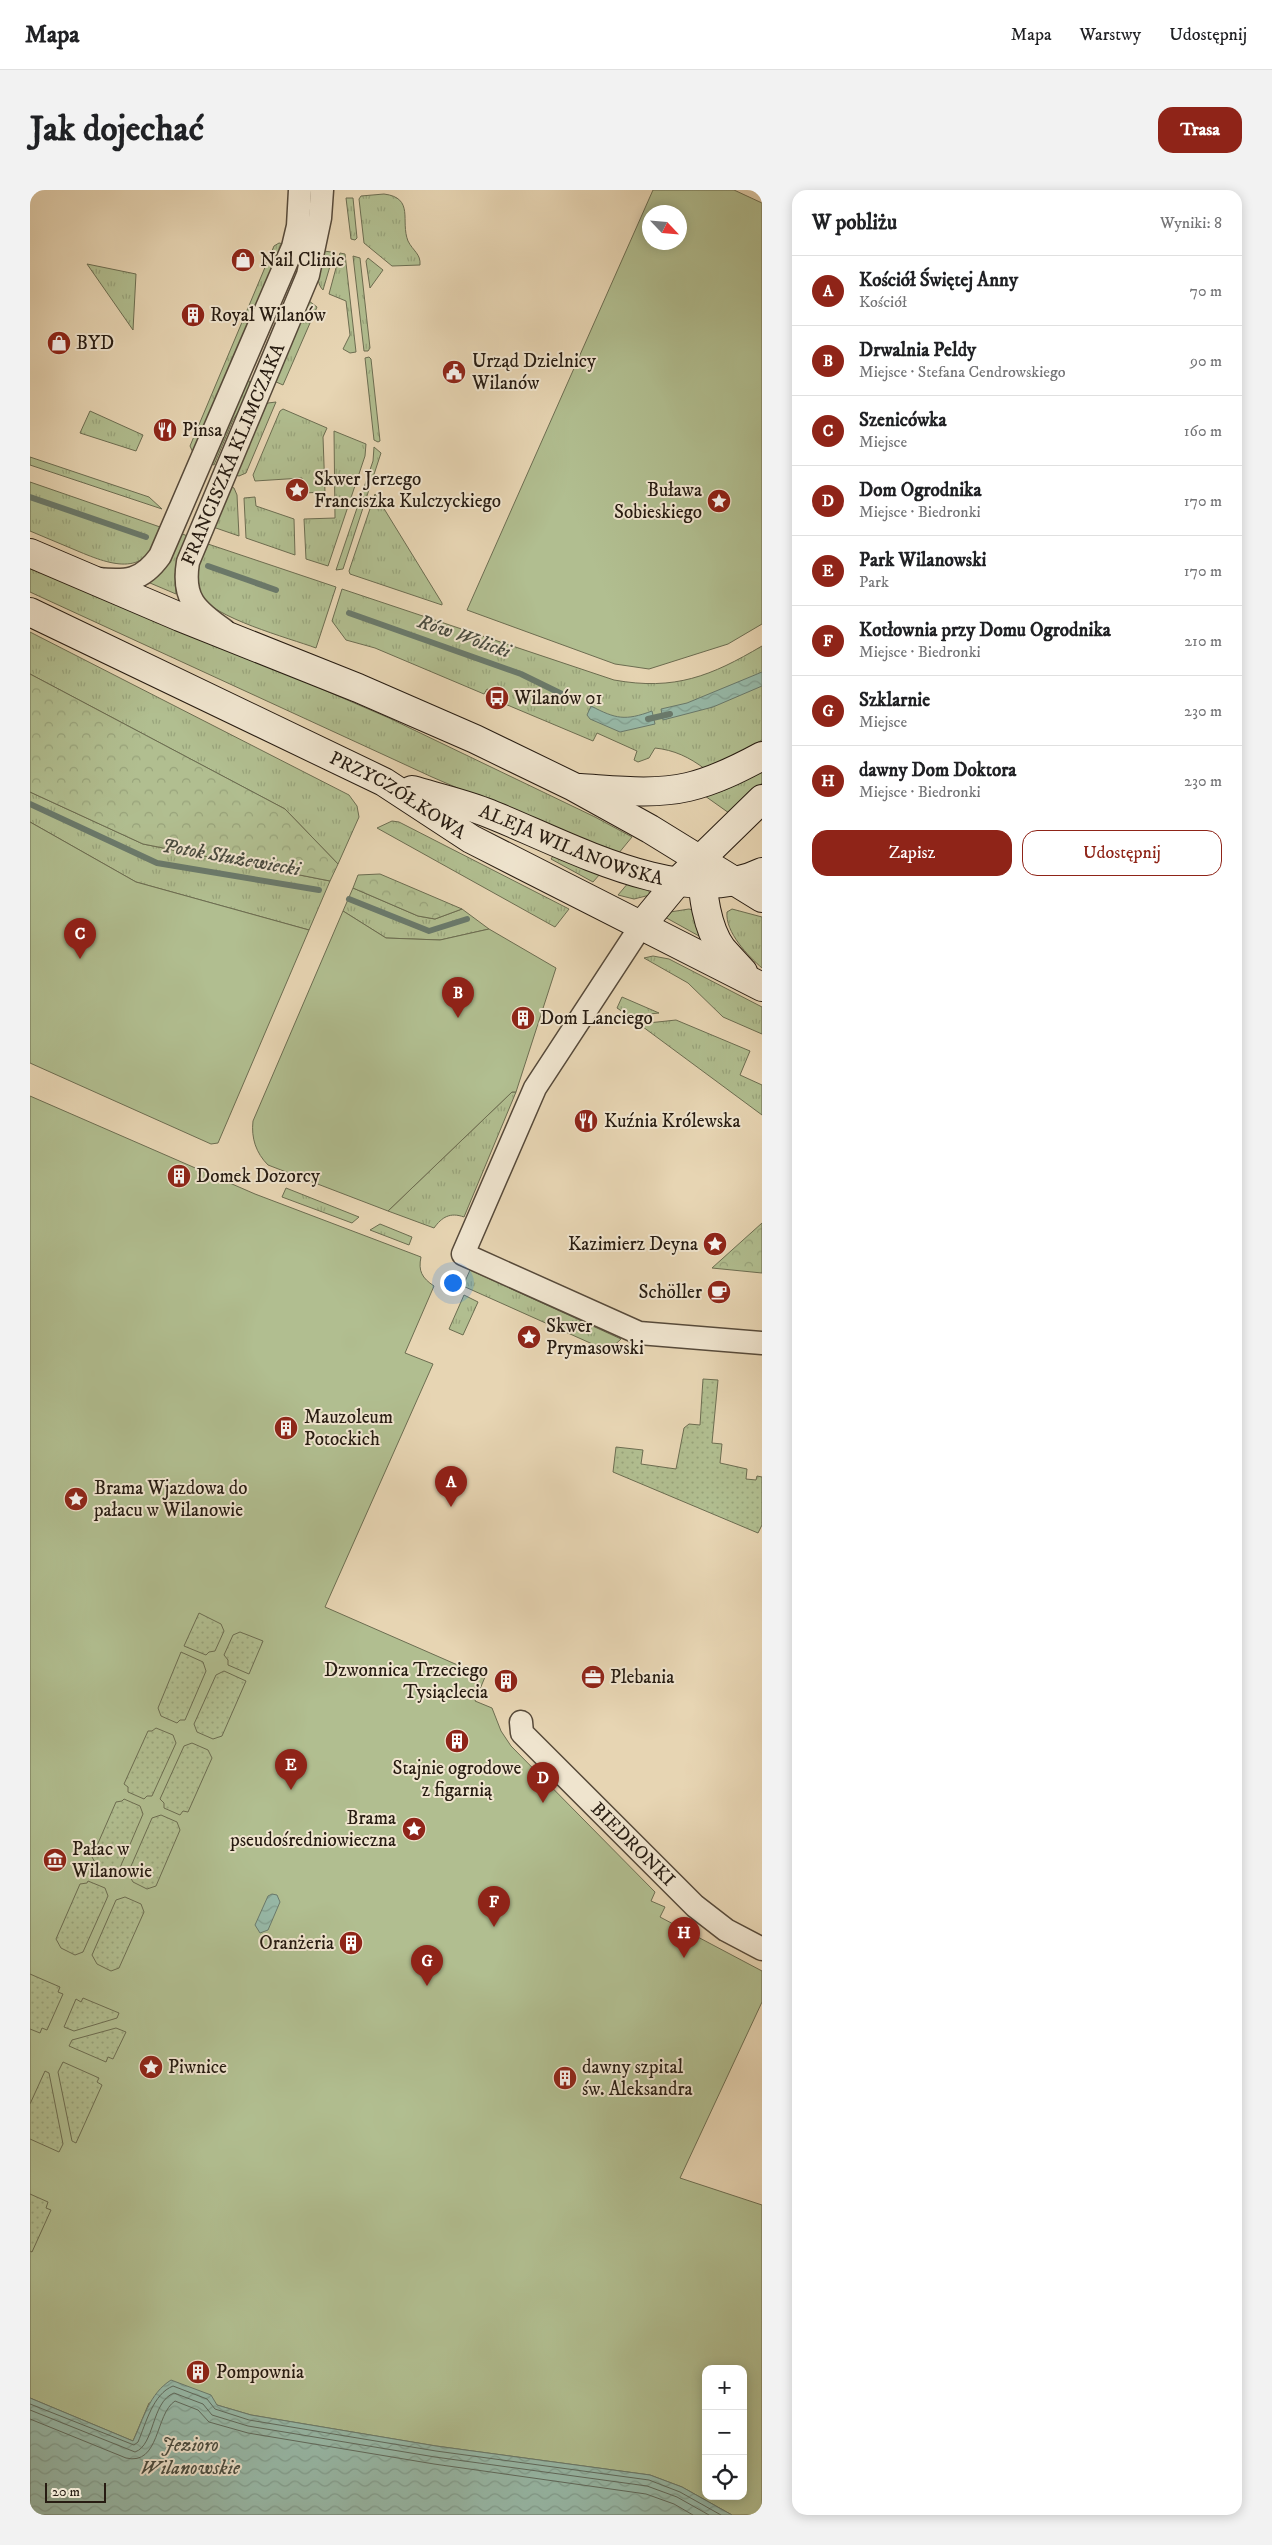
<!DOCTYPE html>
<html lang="pl">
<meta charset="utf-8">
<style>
:root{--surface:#fff;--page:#f2f2f2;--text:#202124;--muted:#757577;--line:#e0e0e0;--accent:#8f2418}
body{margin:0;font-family:"IM FELL DW Pica",serif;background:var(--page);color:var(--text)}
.controls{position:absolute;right:15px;bottom:15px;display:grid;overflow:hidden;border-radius:10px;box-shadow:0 2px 12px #0003}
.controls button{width:45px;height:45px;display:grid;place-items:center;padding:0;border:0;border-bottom:1px solid var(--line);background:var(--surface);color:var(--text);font:25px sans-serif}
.compass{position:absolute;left:612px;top:15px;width:45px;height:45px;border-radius:50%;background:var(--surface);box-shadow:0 2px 12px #0003;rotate:116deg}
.scale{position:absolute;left:15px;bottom:12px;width:61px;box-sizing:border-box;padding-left:5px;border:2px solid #271c12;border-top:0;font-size:14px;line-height:18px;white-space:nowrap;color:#271c12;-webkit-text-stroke:4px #efe4ce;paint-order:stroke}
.you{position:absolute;left:422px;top:1092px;width:18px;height:18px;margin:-12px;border:4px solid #fff;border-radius:50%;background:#1a73e8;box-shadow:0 0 0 8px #1a73e833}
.badge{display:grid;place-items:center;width:32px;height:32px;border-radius:50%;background:var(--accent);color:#fff;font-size:16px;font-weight:700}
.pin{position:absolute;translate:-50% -41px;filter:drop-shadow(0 1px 2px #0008)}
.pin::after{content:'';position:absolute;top:26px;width:18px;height:15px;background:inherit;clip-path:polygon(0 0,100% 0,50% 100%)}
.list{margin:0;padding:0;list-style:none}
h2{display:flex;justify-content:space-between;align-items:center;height:65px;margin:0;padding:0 20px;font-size:21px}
h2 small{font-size:16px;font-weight:400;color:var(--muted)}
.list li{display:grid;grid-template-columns:32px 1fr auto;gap:15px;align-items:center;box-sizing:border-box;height:70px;padding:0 20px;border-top:1px solid var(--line)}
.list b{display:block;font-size:19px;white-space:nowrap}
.list p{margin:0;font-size:16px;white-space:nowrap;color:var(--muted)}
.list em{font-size:16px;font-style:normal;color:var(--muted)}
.actions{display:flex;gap:10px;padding:15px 20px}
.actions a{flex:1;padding:11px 0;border:1px solid var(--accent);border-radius:15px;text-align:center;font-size:18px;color:var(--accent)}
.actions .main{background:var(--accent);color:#fff}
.icon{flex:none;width:28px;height:28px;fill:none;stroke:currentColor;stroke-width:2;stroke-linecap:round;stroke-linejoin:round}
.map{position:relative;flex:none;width:732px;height:2325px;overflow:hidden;border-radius:15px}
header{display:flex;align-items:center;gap:30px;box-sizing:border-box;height:70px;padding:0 25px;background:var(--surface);border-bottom:1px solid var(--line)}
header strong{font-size:24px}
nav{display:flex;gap:28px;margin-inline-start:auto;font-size:18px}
.intro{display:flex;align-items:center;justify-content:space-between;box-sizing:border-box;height:120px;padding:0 30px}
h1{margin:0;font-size:35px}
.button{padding:12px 22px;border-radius:15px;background:var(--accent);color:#fff;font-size:18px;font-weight:700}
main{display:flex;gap:30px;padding:0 30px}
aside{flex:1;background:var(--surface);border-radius:15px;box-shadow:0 2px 12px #0003}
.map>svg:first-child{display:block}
.grass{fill:url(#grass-tufts);stroke:#6c6d51}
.forest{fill:url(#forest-crowns);stroke:#6c6d51}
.park{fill:#b1be90;stroke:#6c6d51;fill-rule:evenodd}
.garden{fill:url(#garden-dots);stroke:#6c6d51}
.water{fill:url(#water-waves);stroke:#6a7a6c}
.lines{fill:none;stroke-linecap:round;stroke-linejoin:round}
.shore{stroke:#5f6a5d;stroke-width:1}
.stream{stroke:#6a7a6c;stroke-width:6}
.minor-casing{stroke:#574a3a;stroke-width:25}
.secondary-casing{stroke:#271c12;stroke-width:30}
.minor{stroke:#efe4ce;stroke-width:22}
.secondary{stroke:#efe4ce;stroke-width:28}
.labels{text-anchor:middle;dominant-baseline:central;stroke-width:4;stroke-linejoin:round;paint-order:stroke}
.poi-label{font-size:19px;fill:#271c12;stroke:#efe4ce;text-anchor:start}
.street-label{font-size:19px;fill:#271c12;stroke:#efe4ce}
.water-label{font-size:20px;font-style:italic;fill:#494b3f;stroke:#efe4ce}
</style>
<header>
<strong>Mapa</strong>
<nav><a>Mapa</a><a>Warstwy</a><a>Udostępnij</a></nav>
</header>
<div class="intro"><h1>Jak dojechać</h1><a class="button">Trasa</a></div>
<main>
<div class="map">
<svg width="732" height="2325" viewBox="0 0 732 2325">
<defs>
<pattern id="grass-tufts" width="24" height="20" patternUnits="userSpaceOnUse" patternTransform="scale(1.25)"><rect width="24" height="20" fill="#b1be90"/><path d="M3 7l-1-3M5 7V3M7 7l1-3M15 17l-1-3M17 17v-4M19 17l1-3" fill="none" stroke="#98a37b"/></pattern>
<pattern id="forest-crowns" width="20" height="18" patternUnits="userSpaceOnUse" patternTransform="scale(1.25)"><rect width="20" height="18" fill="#b1be90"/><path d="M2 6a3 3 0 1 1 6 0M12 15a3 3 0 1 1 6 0" fill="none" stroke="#98a37b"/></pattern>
<pattern id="garden-dots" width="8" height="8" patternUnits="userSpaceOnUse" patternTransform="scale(1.25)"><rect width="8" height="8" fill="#b1be90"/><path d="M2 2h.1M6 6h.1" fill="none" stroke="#98a37b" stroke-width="1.8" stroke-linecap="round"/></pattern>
<pattern id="water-waves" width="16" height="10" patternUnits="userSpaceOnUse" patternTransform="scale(1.25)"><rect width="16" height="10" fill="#97b9a8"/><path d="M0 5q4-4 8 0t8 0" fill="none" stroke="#829e90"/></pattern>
</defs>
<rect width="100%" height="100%" fill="#e7d5b3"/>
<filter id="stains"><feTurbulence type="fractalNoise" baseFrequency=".004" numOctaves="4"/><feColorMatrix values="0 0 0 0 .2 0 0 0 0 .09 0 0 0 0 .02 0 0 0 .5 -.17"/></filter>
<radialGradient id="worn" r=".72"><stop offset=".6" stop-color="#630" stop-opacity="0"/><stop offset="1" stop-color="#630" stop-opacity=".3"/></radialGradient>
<g class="grass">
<path d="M354 4C385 8 370 31 378 51 383 61 391 64 390 75L362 76 334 53 329 9 331 6Z"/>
<path d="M316 8H323L327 48 325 50 321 49Z"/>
<path d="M249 53 254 54 165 267 160 256 244 56Z"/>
<path d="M294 61 301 62 303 66 293 100C283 90 291 73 294 61Z"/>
<path d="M310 63 315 64 326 162 320 163 313 159 320 145 316 111 299 104Z"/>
<path d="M323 66 330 68 340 158 338 161H334Z"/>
<path d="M338 68 353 80 340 98 336 71Z"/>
<path d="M57 74 106 84 103 140Z"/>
<path d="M279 111 287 117 253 195 244 191Z"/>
<path d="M339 167 341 169 350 251 348 252 344 250 335 168Z"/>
<path d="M217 187 223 199 203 230 184 275 179 273Z"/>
<path d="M246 212 216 283 209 286 205 285 233 218 238 213Z"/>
<path d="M253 219 297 238 293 247 295 302 273 303 272 288 225 291 223 285 250 221Z"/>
<path d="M60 221 113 245 106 261 50 243Z"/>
<path d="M304 241 336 254 335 266 298 376 276 369 274 329 305 328Z"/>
<path d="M344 257 351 263 313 379 306 380 343 271Z"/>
<path d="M0 267 119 307 132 319 0 275Z"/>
<path d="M0 292 133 338C118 385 88 378 50 362 33 355 17 348 0 341Z"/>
<path d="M200 296 204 298 207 305 209 346 183 337Z"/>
<path d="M345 304 412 413V415L320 384 319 381Z"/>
<path d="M225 307 226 316 264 329 265 365 216 348 214 308Z"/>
<path d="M150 343 160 347 145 384 146 404 120 393 134 380Z"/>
<path d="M175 353 306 397 286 458C259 448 183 428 169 404 161 388 168 368 175 353Z"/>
<path d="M0 373 359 528 565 627 602 647 588 664 534 644 402 587 0 402Z"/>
<path d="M312 399 584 490C645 501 681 486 732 456V550L699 569 675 579C659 567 644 560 625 558L619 568 608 572 604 570 607 561 567 543 563 551 475 514 477 508 457 499 454 504 345 458 316 450 302 431Z"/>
<path d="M0 442 319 605 327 616 329 627 308 674 255 619 0 484Z"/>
<path d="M732 581V593L699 623 675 606 695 600Z"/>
<path d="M0 602 113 654 300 691 279 740 106 692 0 632Z"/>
<path d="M362 631 369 632 539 719 525 737 347 638Z"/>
<path d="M523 666 570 684 563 692 521 669Z"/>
<path d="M599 692 618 698 620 705 604 709 588 705Z"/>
<path d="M323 698 388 726 405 729 432 719 459 739 410 750 356 748 313 721Z"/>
<path d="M659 719 663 720 669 746 633 726 640 722Z"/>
<path d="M702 719 732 727V778C718 766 695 742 697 722Z"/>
<path d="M623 766 639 769 732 817V844L693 827 658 793 614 768Z"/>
<path d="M592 807 629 823 599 826 587 818Z"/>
<path d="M646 830 720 861 710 885 732 895V925L609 834Z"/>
<path d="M482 902H486L434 1027C420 1022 412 1027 404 1038L358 1021Z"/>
<path d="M256 998 329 1027 322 1033 252 1007Z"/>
<path d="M350 1034 382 1047 379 1055 340 1040Z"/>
<path d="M440 1080 591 1149 578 1161 433 1096Z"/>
<path d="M434 1105 448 1112 433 1145 419 1139Z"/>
</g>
<g class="forest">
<path d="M0 484 255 619 308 674 300 691 113 654 0 602Z"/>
<path d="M350 684 432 719 405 729 388 726 323 698 328 685Z"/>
<path d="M732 1033V1083L682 1078Z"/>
</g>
<g class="park">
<path d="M623 0H704L732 13V434L698 454 619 479 585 474 437 420ZM650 22V52H620V22Z"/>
<path d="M0 632 106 692 279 740 188 953 181 954 0 873Z"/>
<path d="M313 721 356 748 410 750 459 739 526 778 486 902H482L358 1021 238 975C226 963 221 948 223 931Z"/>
<path d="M0 906 225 1004 391 1067C388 1081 392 1088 404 1096L375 1163 403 1174 295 1417 455 1487 445 1511 462 1518 471 1541 481 1556 625 1702 621 1711 635 1717 630 1727 732 1781V1812L650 1988 732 2015V2325H702L652 2297 620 2285 406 2256 221 2225 187 2215 119 2213 103 2251 0 2208ZM676 2179H713V2306H676Z"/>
</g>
<g class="garden">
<path d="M673 1189 688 1190 682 1253 692 1254 690 1273 717 1279 716 1289 726 1290 727 1286 732 1287V1335L728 1343 583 1282 586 1257 613 1260 611 1274 646 1279 654 1238 659 1234 670 1235Z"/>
<path d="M169 1423 191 1434 194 1441 185 1461 179 1462 176 1465 154 1456Z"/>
<path d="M210 1442 233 1451 219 1484 198 1475V1470L194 1465 203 1445Z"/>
<path d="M151 1462 173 1472 176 1481 155 1530H150L147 1533 131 1526 128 1518Z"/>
<path d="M194 1481 216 1491 192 1546 183 1549 167 1542 164 1534 186 1485Z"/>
<path d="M126 1538 143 1545 146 1553 122 1606H117L114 1609 98 1602V1597L94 1594 118 1541H122Z"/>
<path d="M162 1553 178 1560 182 1568 158 1622 153 1621 150 1625 134 1618V1613L130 1609 154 1556Z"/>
<path d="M94 1609 110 1616 113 1624 89 1680 81 1683 67 1676 62 1667 86 1612 92 1611Z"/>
<path d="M131 1625 147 1632 150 1640 126 1696 117 1699 103 1692 98 1683 122 1628Z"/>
<path d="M58 1691 75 1698 78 1706 53 1762 45 1765 31 1758 26 1749 50 1694 57 1693Z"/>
<path d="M95 1707 111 1714 114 1722 89 1778 81 1781 67 1774 62 1765 86 1710Z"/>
<path d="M0 1784 30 1797 28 1802 33 1804 17 1840 12 1838 10 1843 0 1839Z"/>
<path d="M53 1808 89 1823 87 1828 44 1841 34 1837 46 1809 51 1812Z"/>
<path d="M86 1838 96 1842 83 1869 78 1867 76 1872 39 1856 42 1850Z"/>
<path d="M33 1872 69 1888 67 1892 72 1895 46 1953 42 1951 28 1882Z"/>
<path d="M15 1881 19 1883 33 1954 29 1962 0 1949V1914Z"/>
<path d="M0 2004 18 2012 16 2018 21 2020 2 2062 0 2061Z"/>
</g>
<g class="water">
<path d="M732 482V496L683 517 633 530 631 519 657 513Z"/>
<path d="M561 516C586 529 595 531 622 521L625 534 590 542 560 529 557 525Z"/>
<path d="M242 1704 247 1705 250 1712 238 1740 230 1743 225 1735 238 1706Z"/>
<path d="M141 2190 181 2205 187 2215 221 2225 406 2256 620 2285 652 2297 702 2325H0V2208L103 2251C114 2228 119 2204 141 2190Z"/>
</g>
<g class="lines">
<g class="shore">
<path d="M0 2214 104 2255 108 2252C116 2233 123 2204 143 2196L177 2209 185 2219 219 2230 406 2261 619 2290 650 2302 691 2325"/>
<path d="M0 2220 105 2262C125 2255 121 2212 144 2203L173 2214 182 2225 218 2236 405 2267 617 2296 647 2307 679 2325"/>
<path d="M0 2229 96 2268C130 2276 125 2224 145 2211L168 2220 179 2232 218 2243 404 2274 616 2304 644 2314 663 2325"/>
</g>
<g class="stream">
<path d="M0 307 116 347"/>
<path d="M178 376 246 400"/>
<path d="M319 423 491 484 536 506"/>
<path d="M618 529 640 524"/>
<path d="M0 614 127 673 289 700"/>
<path d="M319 709 399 741 437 729"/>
</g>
<g class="minor-casing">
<g id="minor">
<path d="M67 389C97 392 112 391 130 366L263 57 268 36 270 0"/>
<path id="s1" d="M194 440C165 420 152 408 158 372L278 85 290 28 292 0"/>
<path d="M611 736 505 898 433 1064 609 1143 732 1153"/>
<path id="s2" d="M491 1532 492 1543 665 1716 696 1740 732 1759"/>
</g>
</g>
<g class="secondary-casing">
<g id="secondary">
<path d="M0 363 150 427 328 498 445 549 544 597 620 639 732 708"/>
<path id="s3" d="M0 422 354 592 441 649 732 797"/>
<path d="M550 598C584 600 624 605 658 597 684 591 708 579 732 566"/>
<path id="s4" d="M382 600C406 607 432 613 455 622 531 651 651 722 732 682"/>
<path d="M671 677C673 703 676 737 692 759 699 767 706 774 713 782"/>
<path d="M611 736 649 690 732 609"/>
</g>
</g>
<use href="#minor" class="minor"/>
<use href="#secondary" class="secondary"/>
</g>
<defs>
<g id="shop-disc" transform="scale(1.25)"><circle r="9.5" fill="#8f2418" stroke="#efe4ce"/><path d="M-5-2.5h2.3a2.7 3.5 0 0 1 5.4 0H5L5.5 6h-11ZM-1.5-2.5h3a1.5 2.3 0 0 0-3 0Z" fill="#fff"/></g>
<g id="building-disc" transform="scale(1.25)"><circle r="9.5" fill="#8f2418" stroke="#efe4ce"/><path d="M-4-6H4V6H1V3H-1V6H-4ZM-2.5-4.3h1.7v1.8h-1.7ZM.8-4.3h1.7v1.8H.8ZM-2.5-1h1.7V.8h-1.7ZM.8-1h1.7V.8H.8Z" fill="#fff"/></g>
<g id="civic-disc" transform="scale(1.25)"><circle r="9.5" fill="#8f2418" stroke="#efe4ce"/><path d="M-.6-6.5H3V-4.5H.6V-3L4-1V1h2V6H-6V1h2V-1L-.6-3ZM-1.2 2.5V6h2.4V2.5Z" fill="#fff"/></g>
<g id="restaurant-disc" transform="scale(1.25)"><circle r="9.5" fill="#8f2418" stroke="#efe4ce"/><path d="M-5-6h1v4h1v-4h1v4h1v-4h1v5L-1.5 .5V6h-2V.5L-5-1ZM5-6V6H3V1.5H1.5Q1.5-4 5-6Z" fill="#fff"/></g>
<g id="sight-disc" transform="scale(1.25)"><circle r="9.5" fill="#8f2418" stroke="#efe4ce"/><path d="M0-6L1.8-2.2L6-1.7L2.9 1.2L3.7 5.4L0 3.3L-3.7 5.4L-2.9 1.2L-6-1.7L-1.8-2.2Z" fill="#fff"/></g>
<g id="bus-disc" transform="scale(1.25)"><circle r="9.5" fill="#8f2418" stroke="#efe4ce"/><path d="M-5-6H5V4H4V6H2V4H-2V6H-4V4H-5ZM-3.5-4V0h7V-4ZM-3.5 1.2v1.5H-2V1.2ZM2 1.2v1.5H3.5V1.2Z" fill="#fff"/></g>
<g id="cafe-disc" transform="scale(1.25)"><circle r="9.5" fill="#8f2418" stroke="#efe4ce"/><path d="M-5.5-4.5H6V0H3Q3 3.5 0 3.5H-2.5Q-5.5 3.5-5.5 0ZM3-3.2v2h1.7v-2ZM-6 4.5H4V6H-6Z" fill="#fff"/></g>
<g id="office-disc" transform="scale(1.25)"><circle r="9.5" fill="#8f2418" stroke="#efe4ce"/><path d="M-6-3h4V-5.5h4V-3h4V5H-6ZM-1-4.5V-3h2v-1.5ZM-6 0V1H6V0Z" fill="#fff"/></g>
<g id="museum-disc" transform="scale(1.25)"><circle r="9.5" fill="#8f2418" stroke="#efe4ce"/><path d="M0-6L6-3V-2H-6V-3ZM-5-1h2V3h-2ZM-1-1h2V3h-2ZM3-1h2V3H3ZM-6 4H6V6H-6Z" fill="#fff"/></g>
</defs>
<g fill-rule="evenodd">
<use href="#shop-disc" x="213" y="70"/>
<use href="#building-disc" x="163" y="125"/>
<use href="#shop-disc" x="29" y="153"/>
<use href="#civic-disc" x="424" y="182"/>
<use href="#restaurant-disc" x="135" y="240"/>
<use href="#sight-disc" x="267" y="300"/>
<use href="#sight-disc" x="689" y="311"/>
<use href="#bus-disc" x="467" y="508"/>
<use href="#building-disc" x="493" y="828"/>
<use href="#restaurant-disc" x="556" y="931"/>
<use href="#building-disc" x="149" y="986"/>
<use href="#sight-disc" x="685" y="1054"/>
<use href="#cafe-disc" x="689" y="1102"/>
<use href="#sight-disc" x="499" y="1147"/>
<use href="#building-disc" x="256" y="1238"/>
<use href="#sight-disc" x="46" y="1309"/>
<use href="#office-disc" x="563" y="1487"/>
<use href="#building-disc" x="476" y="1491"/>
<use href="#building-disc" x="427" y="1551"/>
<use href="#sight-disc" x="384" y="1639"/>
<use href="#museum-disc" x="25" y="1670"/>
<use href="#building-disc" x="321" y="1753"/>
<use href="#sight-disc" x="121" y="1877"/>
<use href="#building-disc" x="535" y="1888"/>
<use href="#building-disc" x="168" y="2182"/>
</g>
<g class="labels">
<g class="poi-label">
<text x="230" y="70">Nail Clinic</text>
<text x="180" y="125">Royal Wilanów</text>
<text x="46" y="153">BYD</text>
<text x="442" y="171">Urząd Dzielnicy<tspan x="442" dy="22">Wilanów</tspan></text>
<text x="152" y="240">Pinsa</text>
<text x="284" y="289">Skwer Jerzego<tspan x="284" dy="22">Franciszka Kulczyckiego</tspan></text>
<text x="672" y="300" text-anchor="end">Buława<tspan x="672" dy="22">Sobieskiego</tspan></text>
<text x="484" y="508">Wilanów 01</text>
<text x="510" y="828">Dom Lanciego</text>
<text x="574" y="931">Kuźnia Królewska</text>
<text x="166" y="986">Domek Dozorcy</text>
<text x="668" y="1054" text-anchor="end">Kazimierz Deyna</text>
<text x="672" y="1102" text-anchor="end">Schöller</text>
<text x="516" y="1136">Skwer<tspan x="516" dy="22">Prymasowski</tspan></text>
<text x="274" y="1227">Mauzoleum<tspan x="274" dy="22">Potockich</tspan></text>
<text x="64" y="1298">Brama Wjazdowa do<tspan x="64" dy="22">pałacu w Wilanowie</tspan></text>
<text x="458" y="1480" text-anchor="end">Dzwonnica Trzeciego<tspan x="458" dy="22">Tysiąclecia</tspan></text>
<text x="580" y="1487">Plebania</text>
<text x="427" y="1578" text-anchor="middle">Stajnie ogrodowe<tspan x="427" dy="22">z figarnią</tspan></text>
<text x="366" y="1628" text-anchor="end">Brama<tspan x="366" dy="22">pseudośredniowieczna</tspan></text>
<text x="42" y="1659">Pałac w<tspan x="42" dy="22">Wilanowie</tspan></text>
<text x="304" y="1753" text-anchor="end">Oranżeria</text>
<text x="138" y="1877">Piwnice</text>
<text x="552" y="1877">dawny szpital<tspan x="552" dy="22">św. Aleksandra</tspan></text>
<text x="186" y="2182">Pompownia</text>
</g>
<g class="street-label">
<text stroke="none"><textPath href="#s1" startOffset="200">FRANCISZKA KLIMCZAKA</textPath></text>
<text stroke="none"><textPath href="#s3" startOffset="411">PRZYCZÓŁKOWA</textPath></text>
<text stroke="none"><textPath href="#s4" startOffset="169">ALEJA WILANOWSKA</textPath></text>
<text stroke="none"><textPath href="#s2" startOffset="168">BIEDRONKI</textPath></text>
</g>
<g class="water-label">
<text transform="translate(434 447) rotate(19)">Rów Wolicki</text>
<text transform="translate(201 668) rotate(10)">Potok Służewiecki</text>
<text x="160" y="2255">Jezioro<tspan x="160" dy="23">Wilanowskie</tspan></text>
</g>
</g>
<rect width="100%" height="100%" filter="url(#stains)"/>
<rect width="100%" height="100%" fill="url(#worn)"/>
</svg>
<div class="controls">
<button>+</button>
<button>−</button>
<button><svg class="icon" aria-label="locate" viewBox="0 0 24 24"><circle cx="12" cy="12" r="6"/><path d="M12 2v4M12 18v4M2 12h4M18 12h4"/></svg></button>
</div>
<svg class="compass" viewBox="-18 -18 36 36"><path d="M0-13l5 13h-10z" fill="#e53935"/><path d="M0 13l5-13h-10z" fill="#757577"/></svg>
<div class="scale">20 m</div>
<div class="you"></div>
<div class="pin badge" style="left:421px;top:1317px">A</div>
<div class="pin badge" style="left:428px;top:828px">B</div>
<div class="pin badge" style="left:50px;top:769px">C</div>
<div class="pin badge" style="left:513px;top:1613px">D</div>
<div class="pin badge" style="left:261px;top:1600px">E</div>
<div class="pin badge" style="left:464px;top:1737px">F</div>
<div class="pin badge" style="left:397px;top:1796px">G</div>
<div class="pin badge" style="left:654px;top:1768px">H</div>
</div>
<aside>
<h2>W pobliżu<small>Wyniki: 8</small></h2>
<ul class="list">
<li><span class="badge">A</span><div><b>Kościół Świętej Anny</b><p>Kościół</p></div><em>70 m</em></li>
<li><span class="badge">B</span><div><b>Drwalnia Peldy</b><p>Miejsce · Stefana Cendrowskiego</p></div><em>90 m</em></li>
<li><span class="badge">C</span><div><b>Szenicówka</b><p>Miejsce</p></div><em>160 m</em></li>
<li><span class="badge">D</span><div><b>Dom Ogrodnika</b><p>Miejsce · Biedronki</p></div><em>170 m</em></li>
<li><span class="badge">E</span><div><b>Park Wilanowski</b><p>Park</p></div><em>170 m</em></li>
<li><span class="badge">F</span><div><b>Kotłownia przy Domu Ogrodnika</b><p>Miejsce · Biedronki</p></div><em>210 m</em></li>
<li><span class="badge">G</span><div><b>Szklarnie</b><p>Miejsce</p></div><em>230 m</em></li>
<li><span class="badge">H</span><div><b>dawny Dom Doktora</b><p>Miejsce · Biedronki</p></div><em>230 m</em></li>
</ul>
<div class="actions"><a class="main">Zapisz</a><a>Udostępnij</a></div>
</aside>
</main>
